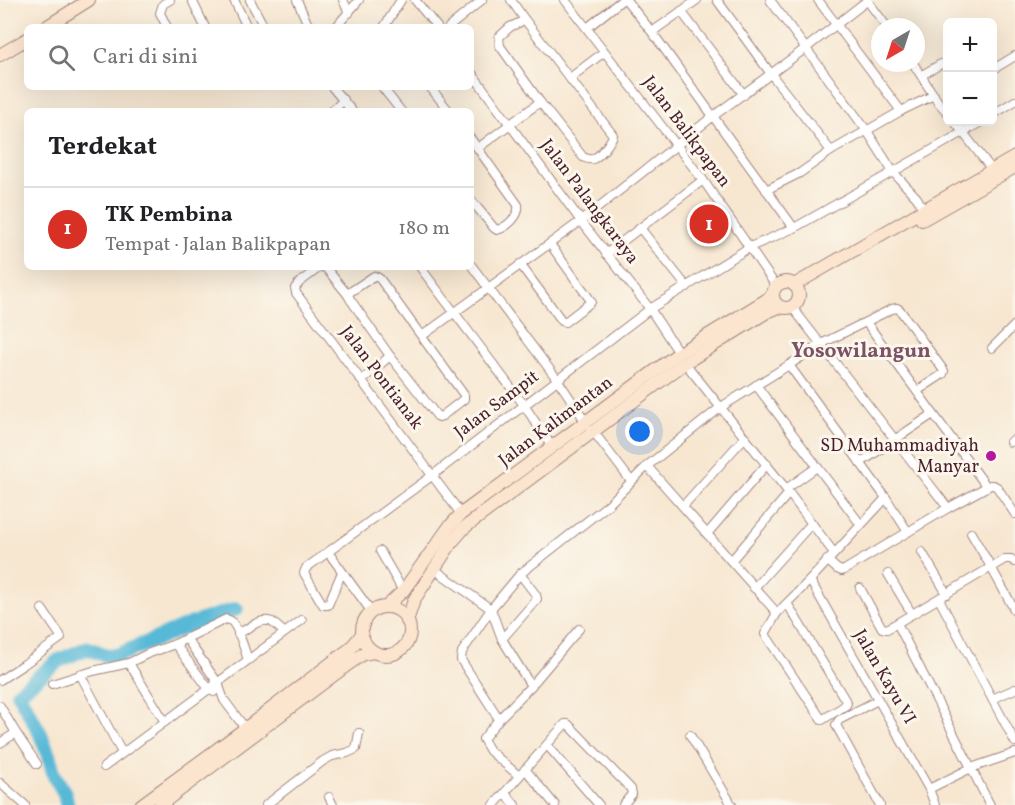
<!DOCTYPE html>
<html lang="id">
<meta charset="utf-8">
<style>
:root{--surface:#fff;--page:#f2f2f2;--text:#202124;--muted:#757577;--line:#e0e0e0;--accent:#d93025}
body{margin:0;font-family:Vollkorn,serif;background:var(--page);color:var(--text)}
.controls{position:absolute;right:18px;top:18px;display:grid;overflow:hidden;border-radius:9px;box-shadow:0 6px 24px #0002}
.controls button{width:54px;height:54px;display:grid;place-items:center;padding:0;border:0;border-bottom:2px solid var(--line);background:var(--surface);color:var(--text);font:30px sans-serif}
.compass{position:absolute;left:871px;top:18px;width:54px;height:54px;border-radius:50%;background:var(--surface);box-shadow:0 6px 24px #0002;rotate:219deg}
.you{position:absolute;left:640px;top:432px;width:21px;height:21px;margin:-15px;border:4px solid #fff;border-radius:50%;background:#1a73e8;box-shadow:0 0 0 9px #1a73e833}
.badge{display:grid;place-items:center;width:39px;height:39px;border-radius:50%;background:var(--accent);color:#fff;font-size:20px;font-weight:700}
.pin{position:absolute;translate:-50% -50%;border:3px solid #fff;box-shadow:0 2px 6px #0006}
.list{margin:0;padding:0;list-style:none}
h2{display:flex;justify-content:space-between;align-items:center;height:78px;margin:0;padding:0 24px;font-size:26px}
h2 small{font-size:20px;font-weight:400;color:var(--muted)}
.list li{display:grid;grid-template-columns:39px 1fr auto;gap:18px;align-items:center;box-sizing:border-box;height:84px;padding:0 24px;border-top:2px solid var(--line)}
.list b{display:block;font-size:22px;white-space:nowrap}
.list p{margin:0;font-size:20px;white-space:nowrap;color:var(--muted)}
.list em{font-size:20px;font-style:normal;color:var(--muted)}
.icon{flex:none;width:33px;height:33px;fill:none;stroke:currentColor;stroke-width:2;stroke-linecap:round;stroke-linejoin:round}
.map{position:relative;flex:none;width:1015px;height:805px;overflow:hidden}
.search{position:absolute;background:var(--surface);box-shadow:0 6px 24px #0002;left:24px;top:24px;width:450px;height:66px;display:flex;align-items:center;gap:15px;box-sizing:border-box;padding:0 21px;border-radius:9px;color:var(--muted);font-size:22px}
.panel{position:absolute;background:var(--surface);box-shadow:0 6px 24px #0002;left:24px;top:108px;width:450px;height:162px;border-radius:9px}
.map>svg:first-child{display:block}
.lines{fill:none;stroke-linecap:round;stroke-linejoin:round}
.river{stroke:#58b9d7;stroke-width:15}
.street-casing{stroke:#a0837e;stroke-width:10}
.secondary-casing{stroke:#a0837e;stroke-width:14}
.street{stroke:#fff;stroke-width:8}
.secondary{stroke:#fce5cf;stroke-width:12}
.poi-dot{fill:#b5179e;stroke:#fbf7ec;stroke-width:2}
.labels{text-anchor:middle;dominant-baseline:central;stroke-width:6;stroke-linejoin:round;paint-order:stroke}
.street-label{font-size:18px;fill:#4a1f2b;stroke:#fbf7ec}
.poi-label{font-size:18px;fill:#4a1f2b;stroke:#fbf7ec;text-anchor:end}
.quarter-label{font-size:21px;font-weight:bold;fill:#7c5266;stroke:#fbf7ec}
</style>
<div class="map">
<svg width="1015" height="805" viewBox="0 0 1015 805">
<rect width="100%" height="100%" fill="#fbf7ec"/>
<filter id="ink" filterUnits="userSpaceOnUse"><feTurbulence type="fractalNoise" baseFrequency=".0167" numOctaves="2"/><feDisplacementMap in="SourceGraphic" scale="12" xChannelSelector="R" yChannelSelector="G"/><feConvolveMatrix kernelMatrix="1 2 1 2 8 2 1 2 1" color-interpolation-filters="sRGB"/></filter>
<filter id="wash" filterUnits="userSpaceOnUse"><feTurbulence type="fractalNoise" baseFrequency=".008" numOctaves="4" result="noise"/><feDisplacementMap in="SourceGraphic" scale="24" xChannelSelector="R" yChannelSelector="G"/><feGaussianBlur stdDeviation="1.35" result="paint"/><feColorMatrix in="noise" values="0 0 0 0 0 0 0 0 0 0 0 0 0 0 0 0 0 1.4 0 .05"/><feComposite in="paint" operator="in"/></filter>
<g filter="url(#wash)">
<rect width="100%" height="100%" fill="#f7e7d1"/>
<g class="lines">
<path class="river" d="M67 805 65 794 54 775 50 759 40 733 18 693 58 661 87 648 105 655 116 656 194 623 236 609"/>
</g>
</g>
<g filter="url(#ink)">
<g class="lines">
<g class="street-casing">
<g id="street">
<path d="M192 0 205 27"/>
<path d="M234 0 247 27"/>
<path d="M250 0 264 27"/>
<path d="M297 0 309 27"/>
<path d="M343 0 349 13"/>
<path d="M415 0 437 27"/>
<path d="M511 0 525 20"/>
<path d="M565 0 703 180 776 286"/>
<path d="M626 0 652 32 794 228"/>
<path d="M717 0 771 74 831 151"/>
<path d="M770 0 867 131 893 172 917 198 926 214"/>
<path d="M818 0 901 111"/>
<path d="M867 0 887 27"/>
<path d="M681 11 744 95"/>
<path d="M525 20 613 135C611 142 600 156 593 159 589 160 588 159 583 157L540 102 500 46 499 37 510 27Z"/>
<path d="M167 27 160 13 163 4 170 0"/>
<path d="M336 27 359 0"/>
<path d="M384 27 401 0"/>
<path d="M449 27 482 0"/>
<path d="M587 28 622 0"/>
<path d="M652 32 697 0"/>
<path d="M913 63 938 102 948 113"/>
<path d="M992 70 1015 56"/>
<path d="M471 72 581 221 650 309 679 353"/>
<path d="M922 75 941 64"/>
<path d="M570 78 604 52"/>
<path d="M332 87 352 111"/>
<path d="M382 87 401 111"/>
<path d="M430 87 449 111"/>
<path d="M332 111 344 100"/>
<path d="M992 115 1015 101"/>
<path d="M955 122 992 170"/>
<path d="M471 139 518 205C520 216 507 227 497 230L494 228 471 200"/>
<path d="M478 148 540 102"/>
<path d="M766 190 800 173 831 151 901 111 934 95"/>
<path d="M640 228 687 287"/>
<path d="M606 254 703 180"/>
<path d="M520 264 562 321 565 322 591 302V301L550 244"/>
<path d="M471 265 557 379 586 422"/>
<path d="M320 267 300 282 295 288 296 293 461 514"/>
<path d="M325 267 348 295"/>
<path d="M420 267 524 405 552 447"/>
<path d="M374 276 377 277 380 279 464 395V399L442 416 439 417 437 416 390 356 350 299 348 295 350 292Z"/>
<path d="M792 307 948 508"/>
<path d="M866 322 987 487"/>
<path d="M422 336 581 221 712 117 806 48 868 0"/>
<path d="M992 348 1015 325"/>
<path d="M685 363 786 489 834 553"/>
<path d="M789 365 886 498 908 532"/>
<path d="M362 380 390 356"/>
<path d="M756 385 861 525"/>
<path d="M593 431 631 481"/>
<path d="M1010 442 1015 439"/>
<path d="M860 463 933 414"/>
<path d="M647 466 777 613"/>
<path d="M786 489 817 467"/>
<path d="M683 506 745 437"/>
<path d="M971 533 991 567 1015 611"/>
<path d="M707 534 767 464"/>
<path d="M380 551 403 591"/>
<path d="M328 552 306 568 304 573 323 605H328L342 572"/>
<path d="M922 552 947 594"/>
<path d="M827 560 837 569 842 571 846 569 948 508 990 485H993L997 487 1015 514"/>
<path d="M731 561 789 493"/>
<path d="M434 569 491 609 502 639 531 686"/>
<path d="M888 574 912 614"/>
<path d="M810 580 929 789 935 805"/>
<path d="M754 588 812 523"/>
<path d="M860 588 882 628 887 629 1005 559H1011L1015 562"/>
<path d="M939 599 1015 742"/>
<path d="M787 603 847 703 846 705 822 720 765 634 777 613 810 580 886 498"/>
<path d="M371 611 328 552 433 475 650 309 750 247 794 228 981 122"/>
<path d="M897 623 990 805"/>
<path d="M238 634C247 629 261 617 272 622 276 625 280 629 284 632"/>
<path d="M186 638 218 683 224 700 248 732"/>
<path d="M502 639 537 599 536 595 520 574"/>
<path d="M175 644 209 689 214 692"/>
<path d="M129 663 165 722"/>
<path d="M80 674 122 753"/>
<path d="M0 680 23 665 61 638 60 635 42 609"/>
<path d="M52 684 93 671 129 663 147 654 175 644 226 619C228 620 230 620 231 621 238 626 245 651 248 660"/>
<path d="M992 699 1015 689"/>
<path d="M878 700 839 720 836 725 880 805"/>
<path d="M0 706 16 733 37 764"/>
<path d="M499 719 461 660 462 652 491 609 520 574 609 504 647 466 721 407 789 365 821 344 892 309 897 308 900 310 944 371 943 374 917 391"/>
<path d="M690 735 732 805"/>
<path d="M0 743 16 733"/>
<path d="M547 745 599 805"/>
<path d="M104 767 302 620"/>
<path d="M525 769 555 805"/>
<path d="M519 776 490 751 483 739 499 719 531 686 579 629"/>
<path d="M0 783 25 805"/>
<path d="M929 789 971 768 1015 753"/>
<path d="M505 793 515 805"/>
<path d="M329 797 333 805"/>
<path d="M266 805 323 761 332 756 347 753 356 749 359 733"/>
<path d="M494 805 565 724H568L631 789 632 794 623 805"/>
</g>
</g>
<g class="secondary-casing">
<g id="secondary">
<path d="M46 27 89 0"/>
<path d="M0 55 27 39"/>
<path d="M922 220 1015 167"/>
<circle cx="786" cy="295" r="13"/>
<path d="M794 285 1015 157"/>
<circle cx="386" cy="631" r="24"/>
<path d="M386 607 403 591 449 527 461 514 679 353 766 300 773 294"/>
<path d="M407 621 414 600 452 542 464 528 685 363 767 312 779 307"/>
<path d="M141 805 246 728 343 654 350 649 362 634"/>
<path d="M160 805 350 663 363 654 374 652"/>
</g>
</g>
<use href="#street" class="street"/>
<use href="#secondary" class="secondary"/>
</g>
</g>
<circle class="poi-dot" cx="991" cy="456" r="6"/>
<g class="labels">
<g class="street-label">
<text transform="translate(686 132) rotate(53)">Jalan Balikpapan</text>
<text transform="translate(589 202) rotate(53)">Jalan Palangkaraya</text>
<text transform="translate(381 378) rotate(53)">Jalan Pontianak</text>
<text transform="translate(497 405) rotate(-37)">Jalan Sampit</text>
<text transform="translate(556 422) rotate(-37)">Jalan Kalimantan</text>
<text transform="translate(884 677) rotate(60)">Jalan Kayu VI</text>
</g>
<g class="poi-label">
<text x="979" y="446">SD Muhammadiyah<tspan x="979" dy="21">Manyar</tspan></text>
</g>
<g class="quarter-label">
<text x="861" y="351">Yosowilangun</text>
</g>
</g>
</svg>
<div class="controls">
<button>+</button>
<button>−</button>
</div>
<svg class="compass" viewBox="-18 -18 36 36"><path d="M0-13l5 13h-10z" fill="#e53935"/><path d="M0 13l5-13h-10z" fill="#757577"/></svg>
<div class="you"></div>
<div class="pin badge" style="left:709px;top:224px">1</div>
<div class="search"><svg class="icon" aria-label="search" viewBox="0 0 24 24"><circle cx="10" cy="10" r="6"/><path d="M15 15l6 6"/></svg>Cari di sini</div>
<section class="panel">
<h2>Terdekat<small></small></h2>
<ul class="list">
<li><span class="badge">1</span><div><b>TK Pembina</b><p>Tempat · Jalan Balikpapan</p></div><em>180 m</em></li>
</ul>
</section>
</div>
